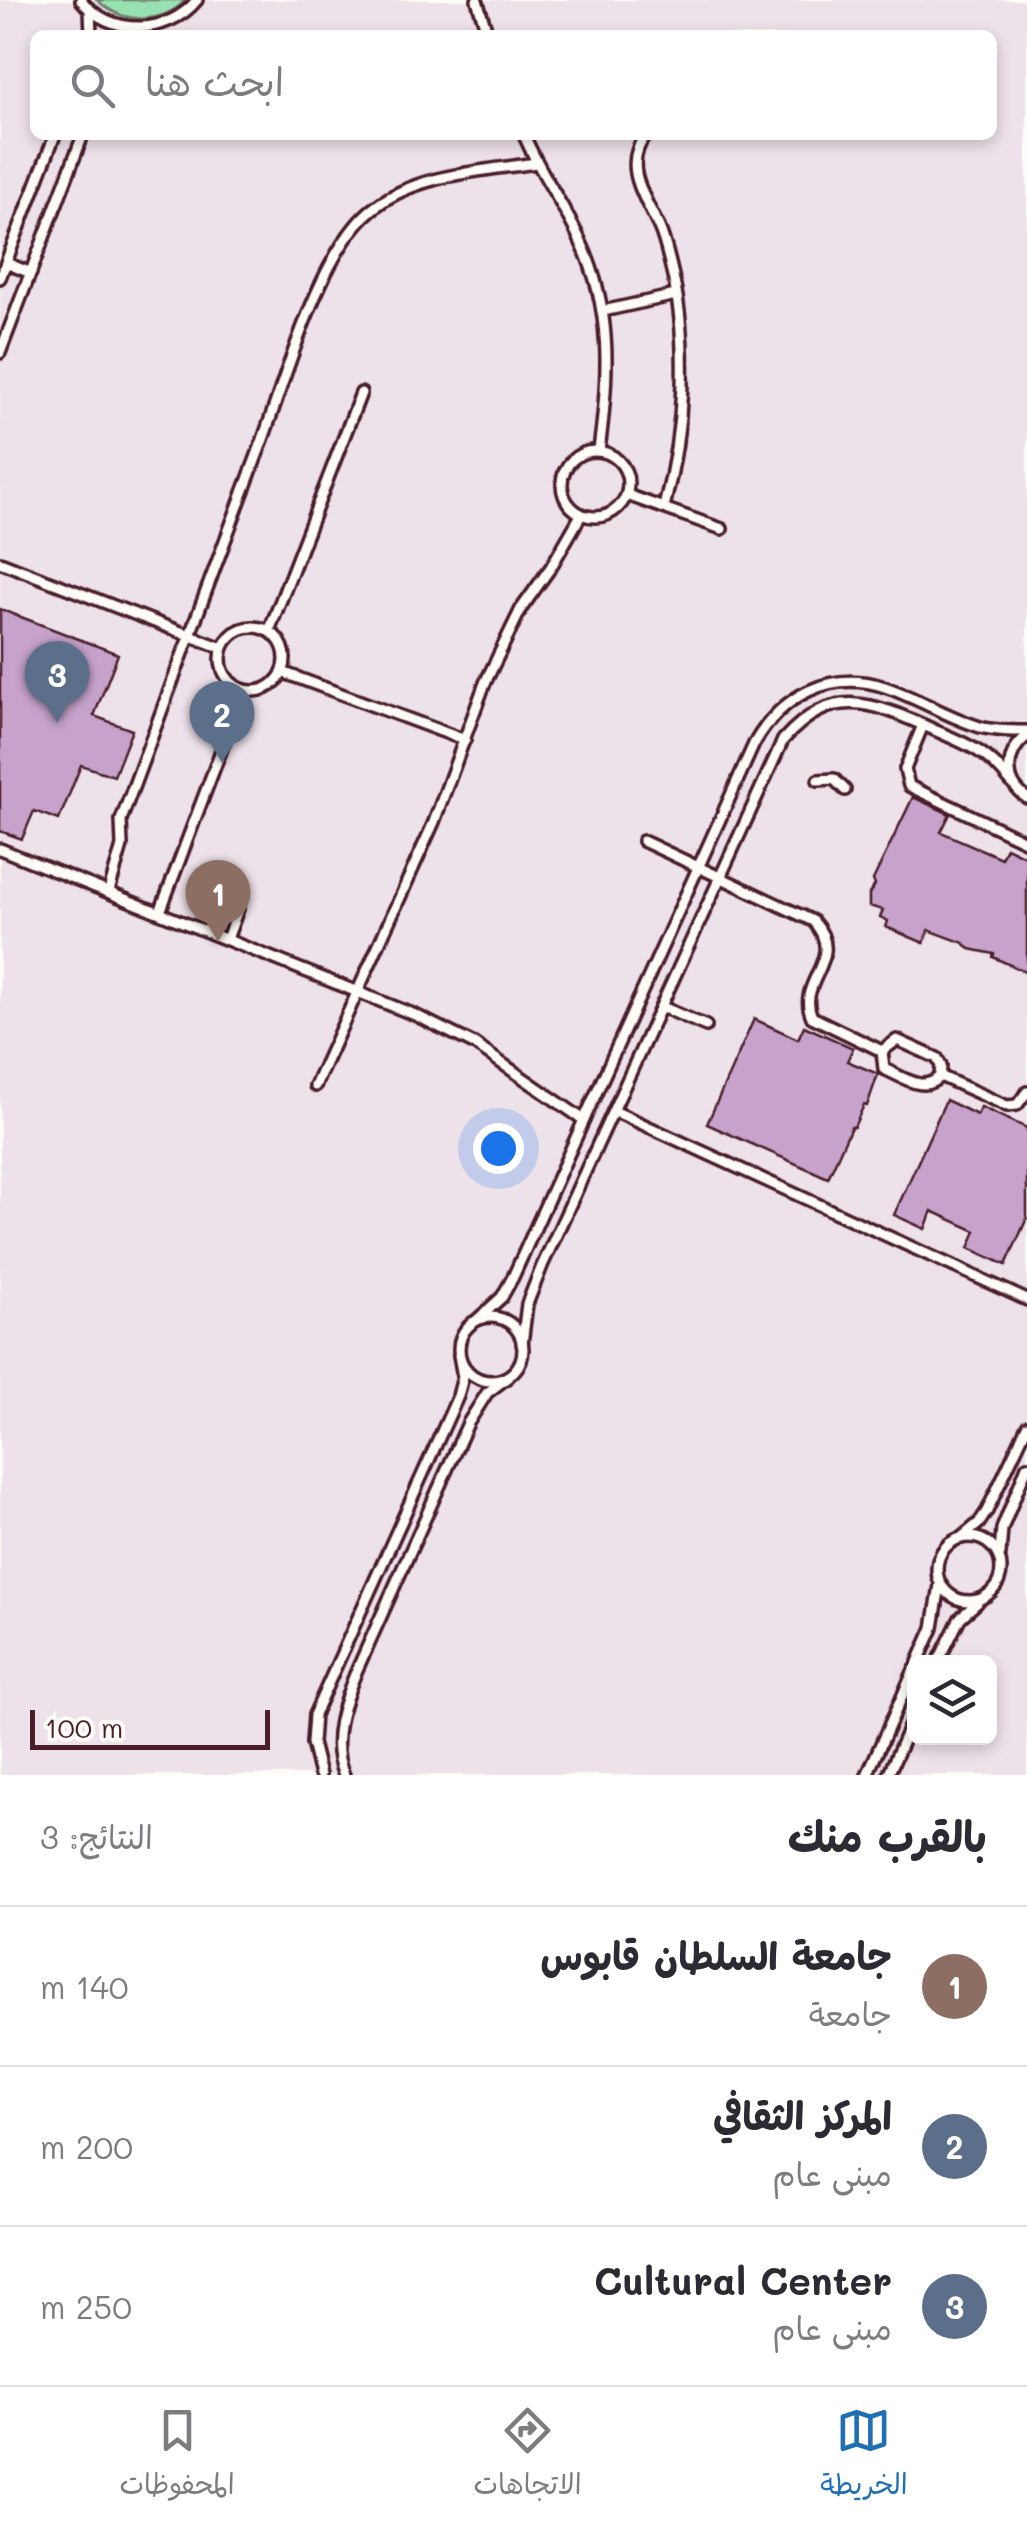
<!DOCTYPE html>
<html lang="ar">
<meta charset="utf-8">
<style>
:root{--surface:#fff;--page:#f2f2f3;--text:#2b2b33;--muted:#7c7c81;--line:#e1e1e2;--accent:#1f6fb2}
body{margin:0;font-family:Mali,"Playpen Sans Arabic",sans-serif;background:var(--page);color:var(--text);direction:rtl}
.controls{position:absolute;right:30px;bottom:30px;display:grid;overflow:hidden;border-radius:15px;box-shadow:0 5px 15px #0003}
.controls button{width:90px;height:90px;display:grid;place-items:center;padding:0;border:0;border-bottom:2px solid var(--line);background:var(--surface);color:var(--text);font:50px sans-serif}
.scale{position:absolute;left:30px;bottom:25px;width:240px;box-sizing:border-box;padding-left:10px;border:5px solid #4a1f2b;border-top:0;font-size:28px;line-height:35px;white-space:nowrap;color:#4a1f2b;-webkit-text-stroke:8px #fdfcf7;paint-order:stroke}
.you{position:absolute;left:498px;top:1148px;width:35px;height:35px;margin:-25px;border:8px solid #fff;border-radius:50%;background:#1a73e8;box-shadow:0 0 0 15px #1a73e833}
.badge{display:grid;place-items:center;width:65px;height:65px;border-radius:50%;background:var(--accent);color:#fff;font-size:32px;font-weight:700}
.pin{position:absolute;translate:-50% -82px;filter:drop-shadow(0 2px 5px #0008)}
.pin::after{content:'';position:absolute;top:52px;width:35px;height:30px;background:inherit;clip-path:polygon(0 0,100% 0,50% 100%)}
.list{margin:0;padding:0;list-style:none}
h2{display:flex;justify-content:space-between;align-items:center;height:130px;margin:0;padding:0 40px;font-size:42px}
h2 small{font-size:32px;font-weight:400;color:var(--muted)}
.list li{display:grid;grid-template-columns:65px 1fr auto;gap:30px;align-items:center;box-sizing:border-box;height:160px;padding:0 40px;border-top:2px solid var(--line)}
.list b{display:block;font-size:38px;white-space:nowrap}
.list p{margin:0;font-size:32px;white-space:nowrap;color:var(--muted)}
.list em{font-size:32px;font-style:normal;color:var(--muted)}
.icon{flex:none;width:55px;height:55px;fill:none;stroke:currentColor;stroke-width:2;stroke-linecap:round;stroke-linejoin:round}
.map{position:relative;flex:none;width:1027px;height:1775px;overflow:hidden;direction:ltr}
.search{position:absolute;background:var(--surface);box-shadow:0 5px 15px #0003;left:30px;right:30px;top:30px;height:110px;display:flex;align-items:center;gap:25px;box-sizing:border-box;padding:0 35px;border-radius:15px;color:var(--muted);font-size:38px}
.sheet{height:610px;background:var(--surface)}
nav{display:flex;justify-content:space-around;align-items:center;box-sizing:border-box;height:140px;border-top:2px solid var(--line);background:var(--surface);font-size:28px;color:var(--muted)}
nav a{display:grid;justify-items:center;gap:5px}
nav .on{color:var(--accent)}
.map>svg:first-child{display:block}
.built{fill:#ede1ea;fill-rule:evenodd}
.green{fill:#98e2b2;stroke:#71806e;stroke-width:2.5}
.building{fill:#c7a3cc;stroke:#4a1f2b;stroke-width:2.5}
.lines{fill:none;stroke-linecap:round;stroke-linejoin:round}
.service-casing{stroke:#4a1f2b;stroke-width:16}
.service{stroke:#fdfcf7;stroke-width:9}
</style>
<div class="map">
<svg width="1027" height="1775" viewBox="0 0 1027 1775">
<rect width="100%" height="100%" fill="#fdfcf7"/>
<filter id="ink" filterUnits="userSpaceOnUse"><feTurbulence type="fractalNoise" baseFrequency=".01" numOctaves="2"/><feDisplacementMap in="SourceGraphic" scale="20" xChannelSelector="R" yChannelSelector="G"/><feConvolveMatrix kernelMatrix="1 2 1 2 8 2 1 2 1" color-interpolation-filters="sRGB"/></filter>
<g filter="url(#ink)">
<path class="built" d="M0 0H1027V1775H0ZM35 35H992V135H35ZM914 1662H990V1738H914Z"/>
<path class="green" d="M97 0H186C161 25 122 24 97 0Z"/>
<g class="building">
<path d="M0 609 118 654 94 716 132 730 114 776 81 765 59 820 34 811 22 839 0 831Z"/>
<path d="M913 797 950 814 941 832 1001 858 1006 847 1027 857V973L993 957 994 954 970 949 964 943 929 930 924 943 886 927 888 921 880 917 883 910 869 906V894L875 885 873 880Z"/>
<path d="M754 1019 798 1039 804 1026 853 1048 847 1061 878 1074 867 1106 864 1105 854 1127H851L828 1178 707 1124Z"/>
<path d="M946 1100 977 1115 981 1107 1027 1128V1218L1006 1265 969 1248 976 1231 932 1211 925 1229 894 1215Z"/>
</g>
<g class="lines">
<g class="service-casing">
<g id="service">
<path d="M81 0C109 36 168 36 197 0"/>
<path d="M477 0 488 35"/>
<path d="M90 10 91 35"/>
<path d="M524 135C539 171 562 202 579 238 613 308 609 376 599 450"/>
<path d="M646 135C621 165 645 198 659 227 664 238 667 251 670 263 690 341 684 430 664 507"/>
<path d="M6 263 31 273"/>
<path d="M0 278 55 135"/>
<path d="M603 311 676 295"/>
<path d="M0 353 83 135"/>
<circle cx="595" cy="484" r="33"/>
<path d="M627 495 722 529"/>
<path d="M0 562 222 648"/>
<circle cx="253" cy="659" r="32"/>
<path d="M269 631 361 393"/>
<path d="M282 672 465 740"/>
<path d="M923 725 905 769 909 786 1027 842"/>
<path d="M1027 736C1005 753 1003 782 1027 798"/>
<path d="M818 780 834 779 845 790"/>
<path d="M643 841 813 921C848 959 795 981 812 1017L882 1051"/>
<path d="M0 849 415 1015 474 1044 584 1120"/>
<path d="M109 891 122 846 121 820C167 694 215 568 262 442 285 379 320 253 370 211 413 174 483 171 536 163"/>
<path d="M160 912 244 690"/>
<path d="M227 939 238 909"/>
<path d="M662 1007 706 1026"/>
<path d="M882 1051 884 1069C903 1077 924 1094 940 1076"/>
<path d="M882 1051 897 1040 937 1058 941 1066 940 1076"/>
<path d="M940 1076 1007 1106 1017 1105 1027 1092"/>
<path d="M315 1086 434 822 485 683 521 609 551 567 581 515"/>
<path d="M614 1111 1027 1300"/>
<circle cx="491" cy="1349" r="32"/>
<path d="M477 1320 502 1297 513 1277 754 744C781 696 830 669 885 687 918 698 947 717 980 727 995 731 1011 731 1027 731"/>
<path d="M522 1344 527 1304 542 1266 783 740C832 685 872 702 930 728 969 746 984 748 1012 783"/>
<circle cx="969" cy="1569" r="32"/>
<path d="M961 1538 979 1523 987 1511 1027 1426"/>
<path d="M1000 1554 1002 1529 1027 1466"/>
<path d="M918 1662 933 1628 940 1585"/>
<path d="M938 1662 960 1618 977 1603"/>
<path d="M320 1775 312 1743 314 1715 458 1396 463 1377 459 1355"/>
<path d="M344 1775C329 1742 343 1704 356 1672L468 1423 487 1393 508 1377"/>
<path d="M867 1775 914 1670"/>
<path d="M888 1775 914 1716"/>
</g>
</g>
<use href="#service" class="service"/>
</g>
</g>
</svg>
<div class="controls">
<button><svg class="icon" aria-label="layers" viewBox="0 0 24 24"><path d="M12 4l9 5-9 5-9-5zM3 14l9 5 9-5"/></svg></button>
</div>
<div class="scale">100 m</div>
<div class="you"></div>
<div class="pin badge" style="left:218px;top:942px;background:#8d6e63">1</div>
<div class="pin badge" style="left:222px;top:763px;background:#5c6f8a">2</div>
<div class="pin badge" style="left:57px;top:723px;background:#5c6f8a">3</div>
<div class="search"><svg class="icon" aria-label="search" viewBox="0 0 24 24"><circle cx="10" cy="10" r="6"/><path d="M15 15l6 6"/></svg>ابحث هنا</div>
</div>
<section class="sheet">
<h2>بالقرب منك<small>النتائج: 3</small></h2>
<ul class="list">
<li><span class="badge" style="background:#8d6e63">1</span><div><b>جامعة السلطان قابوس</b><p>جامعة</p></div><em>140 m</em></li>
<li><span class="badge" style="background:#5c6f8a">2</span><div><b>المركز الثقافي</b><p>مبنى عام</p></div><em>200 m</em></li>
<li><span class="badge" style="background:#5c6f8a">3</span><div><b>Cultural Center</b><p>مبنى عام</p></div><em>250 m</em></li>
</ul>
</section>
<nav>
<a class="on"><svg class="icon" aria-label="map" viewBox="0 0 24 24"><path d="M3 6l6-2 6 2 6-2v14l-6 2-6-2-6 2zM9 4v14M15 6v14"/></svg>الخريطة</a>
<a><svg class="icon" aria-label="directions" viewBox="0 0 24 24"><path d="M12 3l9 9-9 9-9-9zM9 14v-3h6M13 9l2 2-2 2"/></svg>الاتجاهات</a>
<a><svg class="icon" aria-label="saved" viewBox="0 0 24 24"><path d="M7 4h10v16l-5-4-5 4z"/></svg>المحفوظات</a>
</nav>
